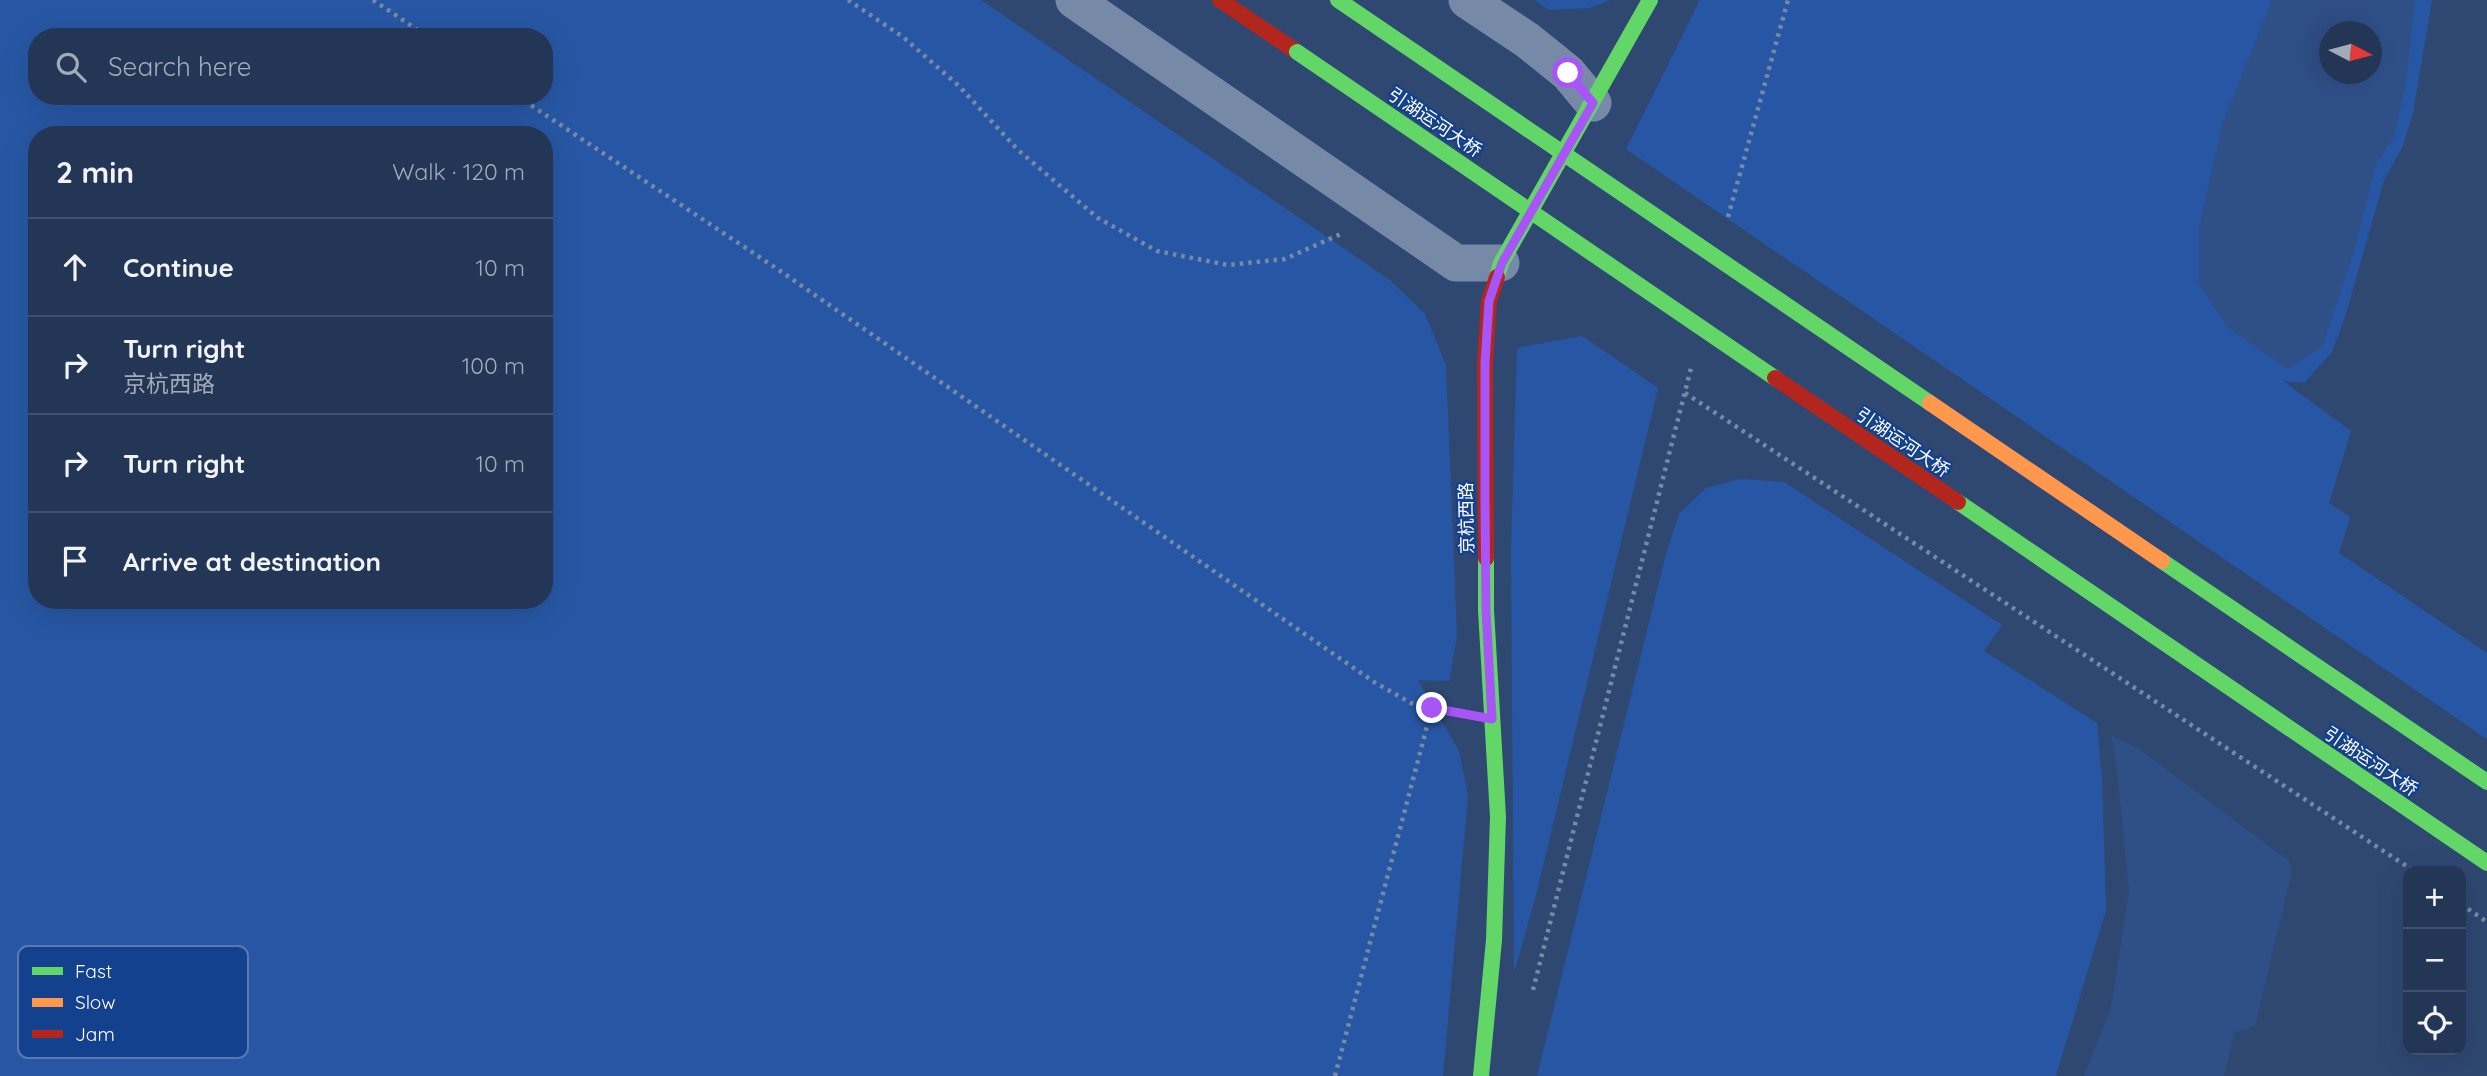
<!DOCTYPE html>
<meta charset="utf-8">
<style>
:root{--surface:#233656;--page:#2b3e5c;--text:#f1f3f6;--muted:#a3abb9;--line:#40506c}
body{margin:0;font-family:Quicksand,"Noto Sans SC",sans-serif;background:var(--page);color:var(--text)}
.controls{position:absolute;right:21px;bottom:21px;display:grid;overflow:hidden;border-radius:14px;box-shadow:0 7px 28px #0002}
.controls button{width:63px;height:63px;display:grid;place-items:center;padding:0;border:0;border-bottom:2px solid var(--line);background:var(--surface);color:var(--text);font:35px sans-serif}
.compass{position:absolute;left:2319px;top:21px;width:63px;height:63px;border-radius:50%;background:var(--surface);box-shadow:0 7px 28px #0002;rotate:96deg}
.stop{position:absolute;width:21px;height:21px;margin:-16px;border:5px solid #a855f7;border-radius:50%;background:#fff}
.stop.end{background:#a855f7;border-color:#fff;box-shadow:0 2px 7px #0008}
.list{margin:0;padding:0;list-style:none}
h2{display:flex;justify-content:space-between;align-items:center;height:91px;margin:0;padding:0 28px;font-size:30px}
h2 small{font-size:23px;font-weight:400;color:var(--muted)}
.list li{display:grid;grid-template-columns:46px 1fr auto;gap:21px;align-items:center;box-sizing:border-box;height:98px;padding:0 28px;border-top:2px solid var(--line)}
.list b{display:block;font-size:26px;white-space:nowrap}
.list p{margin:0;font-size:23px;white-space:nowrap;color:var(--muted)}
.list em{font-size:23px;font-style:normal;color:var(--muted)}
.icon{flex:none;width:38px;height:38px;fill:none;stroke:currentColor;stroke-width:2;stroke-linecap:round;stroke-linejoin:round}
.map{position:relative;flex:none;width:2487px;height:1076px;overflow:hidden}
.search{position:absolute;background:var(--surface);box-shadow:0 7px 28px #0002;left:28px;top:28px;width:525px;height:77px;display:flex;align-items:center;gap:18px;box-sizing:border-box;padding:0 24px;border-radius:28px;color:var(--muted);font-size:26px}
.panel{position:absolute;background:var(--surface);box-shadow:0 7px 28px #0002;left:28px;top:126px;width:525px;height:483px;border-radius:28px}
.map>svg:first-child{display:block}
.green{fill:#2757a4;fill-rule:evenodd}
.water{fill:#2f4f87;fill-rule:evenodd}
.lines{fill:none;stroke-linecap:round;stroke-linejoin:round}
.path{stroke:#7689a6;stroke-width:4.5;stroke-dasharray:3.5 5;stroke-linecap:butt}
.street{stroke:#7689a6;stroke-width:37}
.fast{stroke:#63d668;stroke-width:16}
.jam{stroke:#b3261e;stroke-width:16}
.fast-bridge{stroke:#63d668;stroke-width:16}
.slow-bridge{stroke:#ff974d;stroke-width:16}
.jam-bridge{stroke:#b3261e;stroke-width:16}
.route{stroke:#a855f7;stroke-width:9}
.labels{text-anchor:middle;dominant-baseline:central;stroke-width:5;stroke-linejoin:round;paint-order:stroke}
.street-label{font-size:18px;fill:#fff;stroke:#14418d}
.key{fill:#14418d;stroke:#5a7aaf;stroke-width:2}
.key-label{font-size:19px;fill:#fff}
</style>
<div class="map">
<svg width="2487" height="1076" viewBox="0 0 2487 1076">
<rect width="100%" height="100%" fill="#2f4872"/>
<g class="green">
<path d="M0 0H981L1390 280 1425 314 1446 365 1457 636 1449 681 1418 680 1459 751 1468 795 1443 1076H0ZM37 37H544V96H37ZM37 135H544V600H37Z"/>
<path d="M1535 0H1611L1589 8 1549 10Z"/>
<path d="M1700 0H2432L2413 113 2403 146 2384 180 2345 317 2332 352 2304 383 2283 381 2351 431 2329 503 2350 517 2339 553 2487 653V739L1626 149ZM2330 32H2372V74H2330Z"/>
<path d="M1582 336 1658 388 1535 899 1514 973 1511 551 1517 348Z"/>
<path d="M1741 479 1784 482 2002 625 1984 651 2097 723 2102 780 2106 910 2056 1076H1537L1666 554 1679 514 1706 488Z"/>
</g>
<g class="water">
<path d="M2272 0H2415L2406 82 2394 137 2376 164 2354 252 2322 347 2288 369 2227 327 2199 284V227L2223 122ZM2330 32H2372V74H2330Z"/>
<path d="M2111 735 2139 749 2288 860 2292 871 2255 1026 2234 1033 2224 1076H2084L2111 1008 2129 891 2117 770Z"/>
</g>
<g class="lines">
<g class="path">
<path d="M373 0 428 37"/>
<path d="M848 0 903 37 959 86 1018 150 1098 218 1157 251 1228 265 1285 259 1343 233"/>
<path d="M517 96 773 266 1374 682 1411 703 1450 711"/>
<path d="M1728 217 1788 0"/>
<path d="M1685 393 2414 871"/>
<path d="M2461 904 2487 922"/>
<path d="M1533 990 1691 368"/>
<path d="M1335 1076 1432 707"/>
</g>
<g class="street">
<path d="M1074 0 1456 263H1501"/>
<path d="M1467 0 1527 40 1568 73 1593 103"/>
</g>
<g class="fast">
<path d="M1497 277 1501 263 1650 0"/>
<path d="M1481 1076 1494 940 1498 817 1486 610V558"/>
</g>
<g class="jam">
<path d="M1220 0 1297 52"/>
<path d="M1486 558 1485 363 1489 301 1497 277"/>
</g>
<g class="fast-bridge">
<path d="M1338 0 1930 403"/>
<path d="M1297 52 1775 378"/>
<path d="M1958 502 2487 863"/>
<path d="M2162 561 2487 782"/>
</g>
<path class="slow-bridge" d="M1930 403 2162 561"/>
<path class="jam-bridge" d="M1775 378 1958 502"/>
</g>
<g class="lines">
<path class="route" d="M1432 708 1492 719 1486 610 1485 502V363L1489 301 1502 263 1593 103 1568 73"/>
</g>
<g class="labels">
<g class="street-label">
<text transform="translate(1435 122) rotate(34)">引湖运河大桥</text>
<text transform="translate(1903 442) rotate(34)">引湖运河大桥</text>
<text transform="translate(1466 518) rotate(-91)">京杭西路</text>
<text transform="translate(2371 761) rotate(34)">引湖运河大桥</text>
</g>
</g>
<rect x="18" y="946" width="230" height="112" rx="10" class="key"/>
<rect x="32" y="967" width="31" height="8" fill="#63d668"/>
<rect x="32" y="998" width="31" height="9" fill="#ff974d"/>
<rect x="32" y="1030" width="31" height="8" fill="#b3261e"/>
<g class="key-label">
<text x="75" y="978">Fast</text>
<text x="75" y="1009">Slow</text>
<text x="75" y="1041">Jam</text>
</g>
</svg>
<div class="controls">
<button>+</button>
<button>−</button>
<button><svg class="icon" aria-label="locate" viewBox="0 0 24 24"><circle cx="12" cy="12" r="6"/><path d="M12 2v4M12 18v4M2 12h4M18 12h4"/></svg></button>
</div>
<svg class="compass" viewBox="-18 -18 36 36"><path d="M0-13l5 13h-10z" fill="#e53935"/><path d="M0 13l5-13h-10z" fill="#a3abb9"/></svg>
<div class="stop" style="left:1568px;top:73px"></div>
<div class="stop end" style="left:1432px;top:708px"></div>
<div class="search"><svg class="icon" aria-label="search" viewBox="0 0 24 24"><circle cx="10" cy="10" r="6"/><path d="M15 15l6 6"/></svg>Search here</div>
<section class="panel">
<h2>2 min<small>Walk · 120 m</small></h2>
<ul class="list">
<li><svg class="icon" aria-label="ahead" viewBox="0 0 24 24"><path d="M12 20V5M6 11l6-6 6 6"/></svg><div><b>Continue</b></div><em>10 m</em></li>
<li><svg class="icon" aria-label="right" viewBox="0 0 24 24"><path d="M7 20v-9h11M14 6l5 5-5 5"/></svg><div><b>Turn right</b><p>京杭西路</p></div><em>100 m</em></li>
<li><svg class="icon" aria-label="right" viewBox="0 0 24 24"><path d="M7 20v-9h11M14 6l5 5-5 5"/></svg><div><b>Turn right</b></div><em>10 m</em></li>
<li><svg class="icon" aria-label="arrive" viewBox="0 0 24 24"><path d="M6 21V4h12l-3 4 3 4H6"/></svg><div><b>Arrive at destination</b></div></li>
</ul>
</section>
</div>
